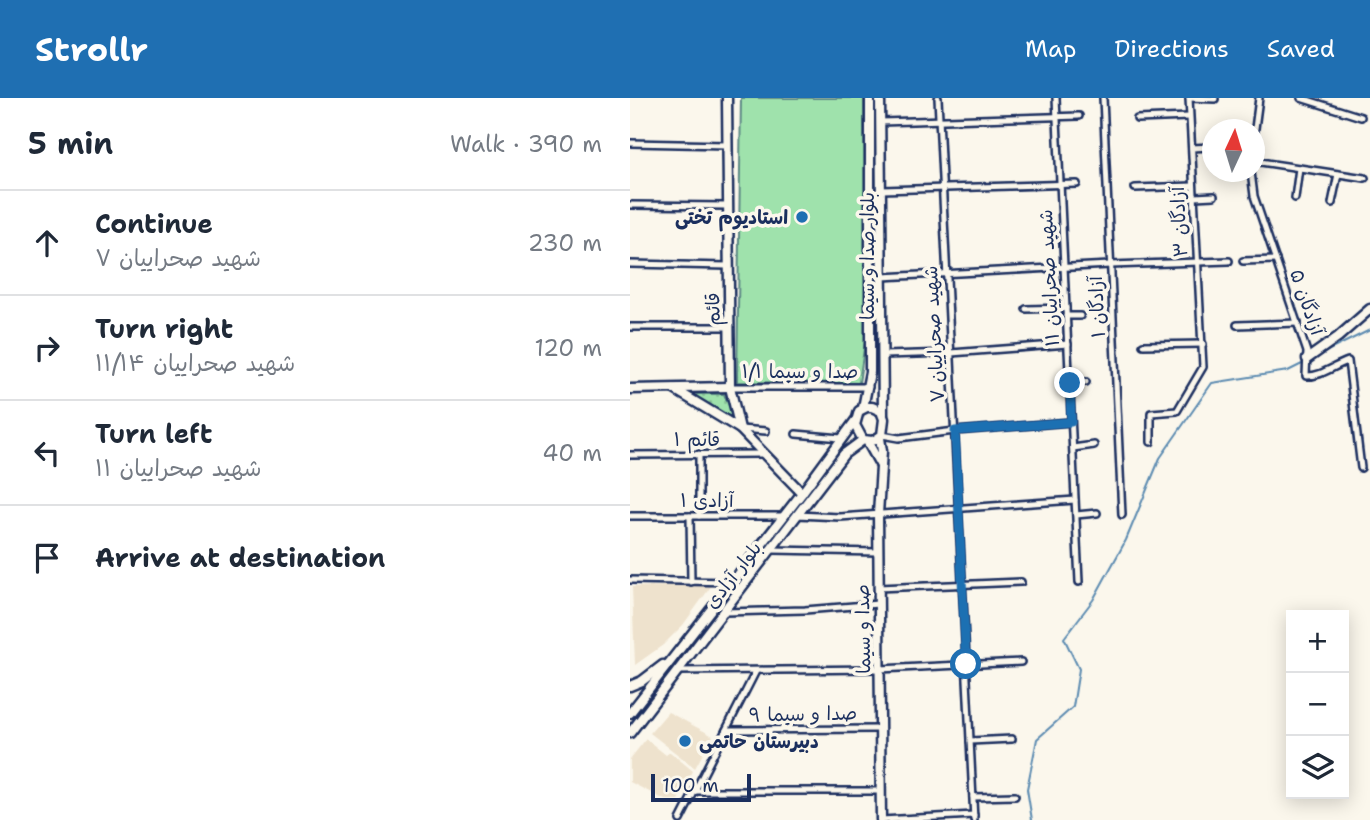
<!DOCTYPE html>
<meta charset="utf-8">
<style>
:root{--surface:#fff;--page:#f2f2f3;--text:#1f2937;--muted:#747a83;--line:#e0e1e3;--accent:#1f6fb2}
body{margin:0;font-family:"Shantell Sans","Playpen Sans Arabic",sans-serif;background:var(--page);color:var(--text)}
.controls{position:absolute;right:21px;bottom:21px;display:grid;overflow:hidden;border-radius:0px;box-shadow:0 4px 18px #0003}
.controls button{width:63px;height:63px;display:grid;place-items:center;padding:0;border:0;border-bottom:2px solid var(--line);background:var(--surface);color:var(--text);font:35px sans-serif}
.compass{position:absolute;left:572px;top:21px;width:63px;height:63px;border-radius:50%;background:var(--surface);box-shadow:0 4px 18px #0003;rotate:4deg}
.scale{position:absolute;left:21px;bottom:18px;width:100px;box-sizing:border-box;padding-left:7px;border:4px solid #1b2f5e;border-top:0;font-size:19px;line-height:24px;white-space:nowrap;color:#1b2f5e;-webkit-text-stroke:5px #fbf7ec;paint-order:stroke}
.stop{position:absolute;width:21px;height:21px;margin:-16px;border:5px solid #1f6fb2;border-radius:50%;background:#fff}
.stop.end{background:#1f6fb2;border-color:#fff;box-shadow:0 2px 7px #0008}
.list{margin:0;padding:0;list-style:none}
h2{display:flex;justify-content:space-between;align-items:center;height:91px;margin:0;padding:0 28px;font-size:30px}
h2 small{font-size:23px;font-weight:400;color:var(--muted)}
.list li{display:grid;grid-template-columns:46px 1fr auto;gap:21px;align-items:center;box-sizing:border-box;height:105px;padding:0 28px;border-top:2px solid var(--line)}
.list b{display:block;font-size:26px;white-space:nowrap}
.list p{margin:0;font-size:23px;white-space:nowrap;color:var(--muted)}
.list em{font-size:23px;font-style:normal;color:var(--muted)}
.icon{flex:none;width:38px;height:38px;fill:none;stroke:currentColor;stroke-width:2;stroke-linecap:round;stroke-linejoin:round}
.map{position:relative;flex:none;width:740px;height:722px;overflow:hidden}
header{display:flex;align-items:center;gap:42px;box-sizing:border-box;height:98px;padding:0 35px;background:var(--accent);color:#fff}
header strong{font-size:33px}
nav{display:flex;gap:38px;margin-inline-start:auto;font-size:24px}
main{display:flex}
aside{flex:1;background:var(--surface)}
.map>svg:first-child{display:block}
.built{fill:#eee2cd}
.park{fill:url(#park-dots);stroke:#5d8885;stroke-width:2}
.pitch{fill:#9fe2ac;stroke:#5d8885;stroke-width:2}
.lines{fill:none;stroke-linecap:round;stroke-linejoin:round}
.stream{stroke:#5c8bb1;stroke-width:2}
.street-casing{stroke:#1b2f5e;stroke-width:10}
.secondary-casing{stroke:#1b2f5e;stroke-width:13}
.street{stroke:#fbf7ec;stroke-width:5}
.secondary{stroke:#fbf7ec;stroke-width:8}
.route{stroke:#1f6fb2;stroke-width:9}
.poi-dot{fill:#1f6fb2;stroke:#fbf7ec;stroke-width:2.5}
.labels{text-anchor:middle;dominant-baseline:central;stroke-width:7;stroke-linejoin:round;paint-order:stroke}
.poi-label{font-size:19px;font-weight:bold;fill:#1b2f5e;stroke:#fbf7ec;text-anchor:end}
.street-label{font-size:19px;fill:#1b2f5e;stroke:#fbf7ec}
</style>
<header>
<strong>Strollr</strong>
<nav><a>Map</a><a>Directions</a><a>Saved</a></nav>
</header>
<main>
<aside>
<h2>5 min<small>Walk · 390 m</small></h2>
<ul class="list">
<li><svg class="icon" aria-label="ahead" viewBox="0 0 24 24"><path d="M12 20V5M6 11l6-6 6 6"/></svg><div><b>Continue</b><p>شهید صحراییان ۷</p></div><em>230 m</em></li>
<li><svg class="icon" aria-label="right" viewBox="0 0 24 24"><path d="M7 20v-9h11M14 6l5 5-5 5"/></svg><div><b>Turn right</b><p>شهید صحراییان ۱۱/۱۴</p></div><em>120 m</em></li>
<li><svg class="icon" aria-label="left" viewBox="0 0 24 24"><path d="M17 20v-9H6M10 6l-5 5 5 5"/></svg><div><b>Turn left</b><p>شهید صحراییان ۱۱</p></div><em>40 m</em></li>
<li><svg class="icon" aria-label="arrive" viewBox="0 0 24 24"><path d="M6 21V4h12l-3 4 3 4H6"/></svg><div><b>Arrive at destination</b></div></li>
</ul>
</aside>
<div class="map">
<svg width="740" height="722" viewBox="0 0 740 722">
<defs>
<pattern id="park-dots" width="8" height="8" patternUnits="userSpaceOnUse" patternTransform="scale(1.75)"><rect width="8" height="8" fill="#9fe2ac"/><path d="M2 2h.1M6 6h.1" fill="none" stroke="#88c296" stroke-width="1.8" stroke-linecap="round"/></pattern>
</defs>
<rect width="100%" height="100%" fill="#fbf7ec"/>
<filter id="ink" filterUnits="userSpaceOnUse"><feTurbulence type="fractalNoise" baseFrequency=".0143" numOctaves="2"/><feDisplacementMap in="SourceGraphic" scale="14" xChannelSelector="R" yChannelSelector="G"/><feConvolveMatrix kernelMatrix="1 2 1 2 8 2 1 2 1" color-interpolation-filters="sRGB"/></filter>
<g filter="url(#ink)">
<g class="built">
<path d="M82 487 53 527 33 547 5 567 2 489Z"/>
<path d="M38 614 83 638 65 670 20 635Z"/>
<path d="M16 641 36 657 40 654 63 673 48 702H35L0 684V661Z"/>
</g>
<path class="park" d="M67 296H94L103 317 98 319 65 299Z"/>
<path class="pitch" d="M111 0H234L236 237 229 285 107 284Z"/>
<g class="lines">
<g class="stream">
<path d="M687 258 740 232"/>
<path d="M402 722 397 691 407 641 443 609 449 571 434 540 463 502 496 442 530 360 582 285 658 273 676 264"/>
</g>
<g class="street-casing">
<g id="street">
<path d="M308 0 344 722"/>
<path d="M426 0 449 484"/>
<path d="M473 0 492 417"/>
<path d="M559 0 585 1"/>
<path d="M671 0 731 19"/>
<path d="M507 21 559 19"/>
<path d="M251 24 449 18"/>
<path d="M624 38 629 0"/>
<path d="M0 45 97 47"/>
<path d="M562 50 581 49"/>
<path d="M624 63 735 80"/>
<path d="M621 74 624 98 677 254 676 278C690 279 704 268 718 263L731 370"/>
<path d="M505 90 563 88"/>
<path d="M252 92 447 86"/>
<path d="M565 99 584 98"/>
<path d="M665 100 669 70"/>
<path d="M702 105 708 76"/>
<path d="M0 107 97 108"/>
<path d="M613 163 646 162"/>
<path d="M0 166 98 168"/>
<path d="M252 179 480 167 599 163"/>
<path d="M396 211 436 210"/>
<path d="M436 218H450"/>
<path d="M607 227 668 225"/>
<path d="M0 229H99"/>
<path d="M513 247 573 246"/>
<path d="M254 257 321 255 438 246"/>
<path d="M440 285 456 284"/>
<path d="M100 289H239"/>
<path d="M110 331 136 333"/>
<path d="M166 336 211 340"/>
<path d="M252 337 269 340 325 333 441 324"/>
<path d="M521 344V315L547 313 573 269 559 0"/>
<path d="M443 350 464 347"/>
<path d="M69 356V418"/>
<path d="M0 357 133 356"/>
<path d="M167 417 210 419 445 402"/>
<path d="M446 417 467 415"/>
<path d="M0 418H154"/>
<path d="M60 418 61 484"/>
<path d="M142 452 248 454"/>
<path d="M0 482 102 484"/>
<path d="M248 490 391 484"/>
<path d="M95 514 175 512 248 506"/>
<path d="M48 573 250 571 391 564"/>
<path d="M96 632 251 631"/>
<path d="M340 643 382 641"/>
<path d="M65 693H251"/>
<path d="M343 699 385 698"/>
<path d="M50 722 126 573"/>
<path d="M251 722 344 717"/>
</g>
</g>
<g class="secondary-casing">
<g id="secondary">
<path d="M97 0 100 289 110 331 172 395"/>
<path d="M250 0 253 316"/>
<path d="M677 261 708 239 740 211"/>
<path d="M0 291 100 289"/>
<path d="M44 291 110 331"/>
<path d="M237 309H242L251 313 254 321 252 337 243 343 233 342 225 327 229 313Z"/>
<path d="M233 310 240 274V0"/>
<path d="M250 340 252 353 248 416 251 722"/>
<path d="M237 343 251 368"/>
<path d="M0 588 12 583 33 567"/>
<path d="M0 615 172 395 225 323"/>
<path d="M0 635 214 356 233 342"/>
</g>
</g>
<use href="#street" class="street"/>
<use href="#secondary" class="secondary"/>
</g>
</g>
<g class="lines" filter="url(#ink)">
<path class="route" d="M336 566 325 333 441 324 440 285"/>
</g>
<g class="poi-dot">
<circle cx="172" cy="119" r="7"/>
<circle cx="55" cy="643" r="7"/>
</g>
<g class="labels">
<g class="poi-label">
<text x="158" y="119">استادیوم تختی</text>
<text x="69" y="643" text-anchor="start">دبیرستان حاتمی</text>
</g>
<g class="street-label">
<text transform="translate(549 124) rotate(-93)">آزادگان ۳</text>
<text transform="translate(237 158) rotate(-90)">بلوار صدا و سیما</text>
<text transform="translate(419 180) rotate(-93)">شهید صحراییان ۱۱</text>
<text transform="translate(677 204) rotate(71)">آزادگان ۵</text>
<text transform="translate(467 209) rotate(-93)">آزادگان ۱</text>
<text transform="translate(83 211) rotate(-91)">قائم</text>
<text transform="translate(304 236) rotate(-93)">شهید صحراییان ۷</text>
<text x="170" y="273">صدا و سیما ۱/۱</text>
<text x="67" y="341">قائم ۱</text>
<text x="77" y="402">آزادی ۱</text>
<text transform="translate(103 477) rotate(-52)">بلوار آزادی</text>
<text transform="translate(233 531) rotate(-91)">صدا و سیما</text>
<text transform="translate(173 616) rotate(-1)">صدا و سیما ۹</text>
</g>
</g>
</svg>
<div class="controls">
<button>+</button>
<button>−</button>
<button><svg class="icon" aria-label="layers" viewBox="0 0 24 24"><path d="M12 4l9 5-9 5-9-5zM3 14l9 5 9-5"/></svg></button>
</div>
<svg class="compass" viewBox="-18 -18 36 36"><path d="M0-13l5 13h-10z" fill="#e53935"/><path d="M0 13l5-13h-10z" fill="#747a83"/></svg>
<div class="scale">100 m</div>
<div class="stop" style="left:336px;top:566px"></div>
<div class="stop end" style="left:440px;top:285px"></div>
</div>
</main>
